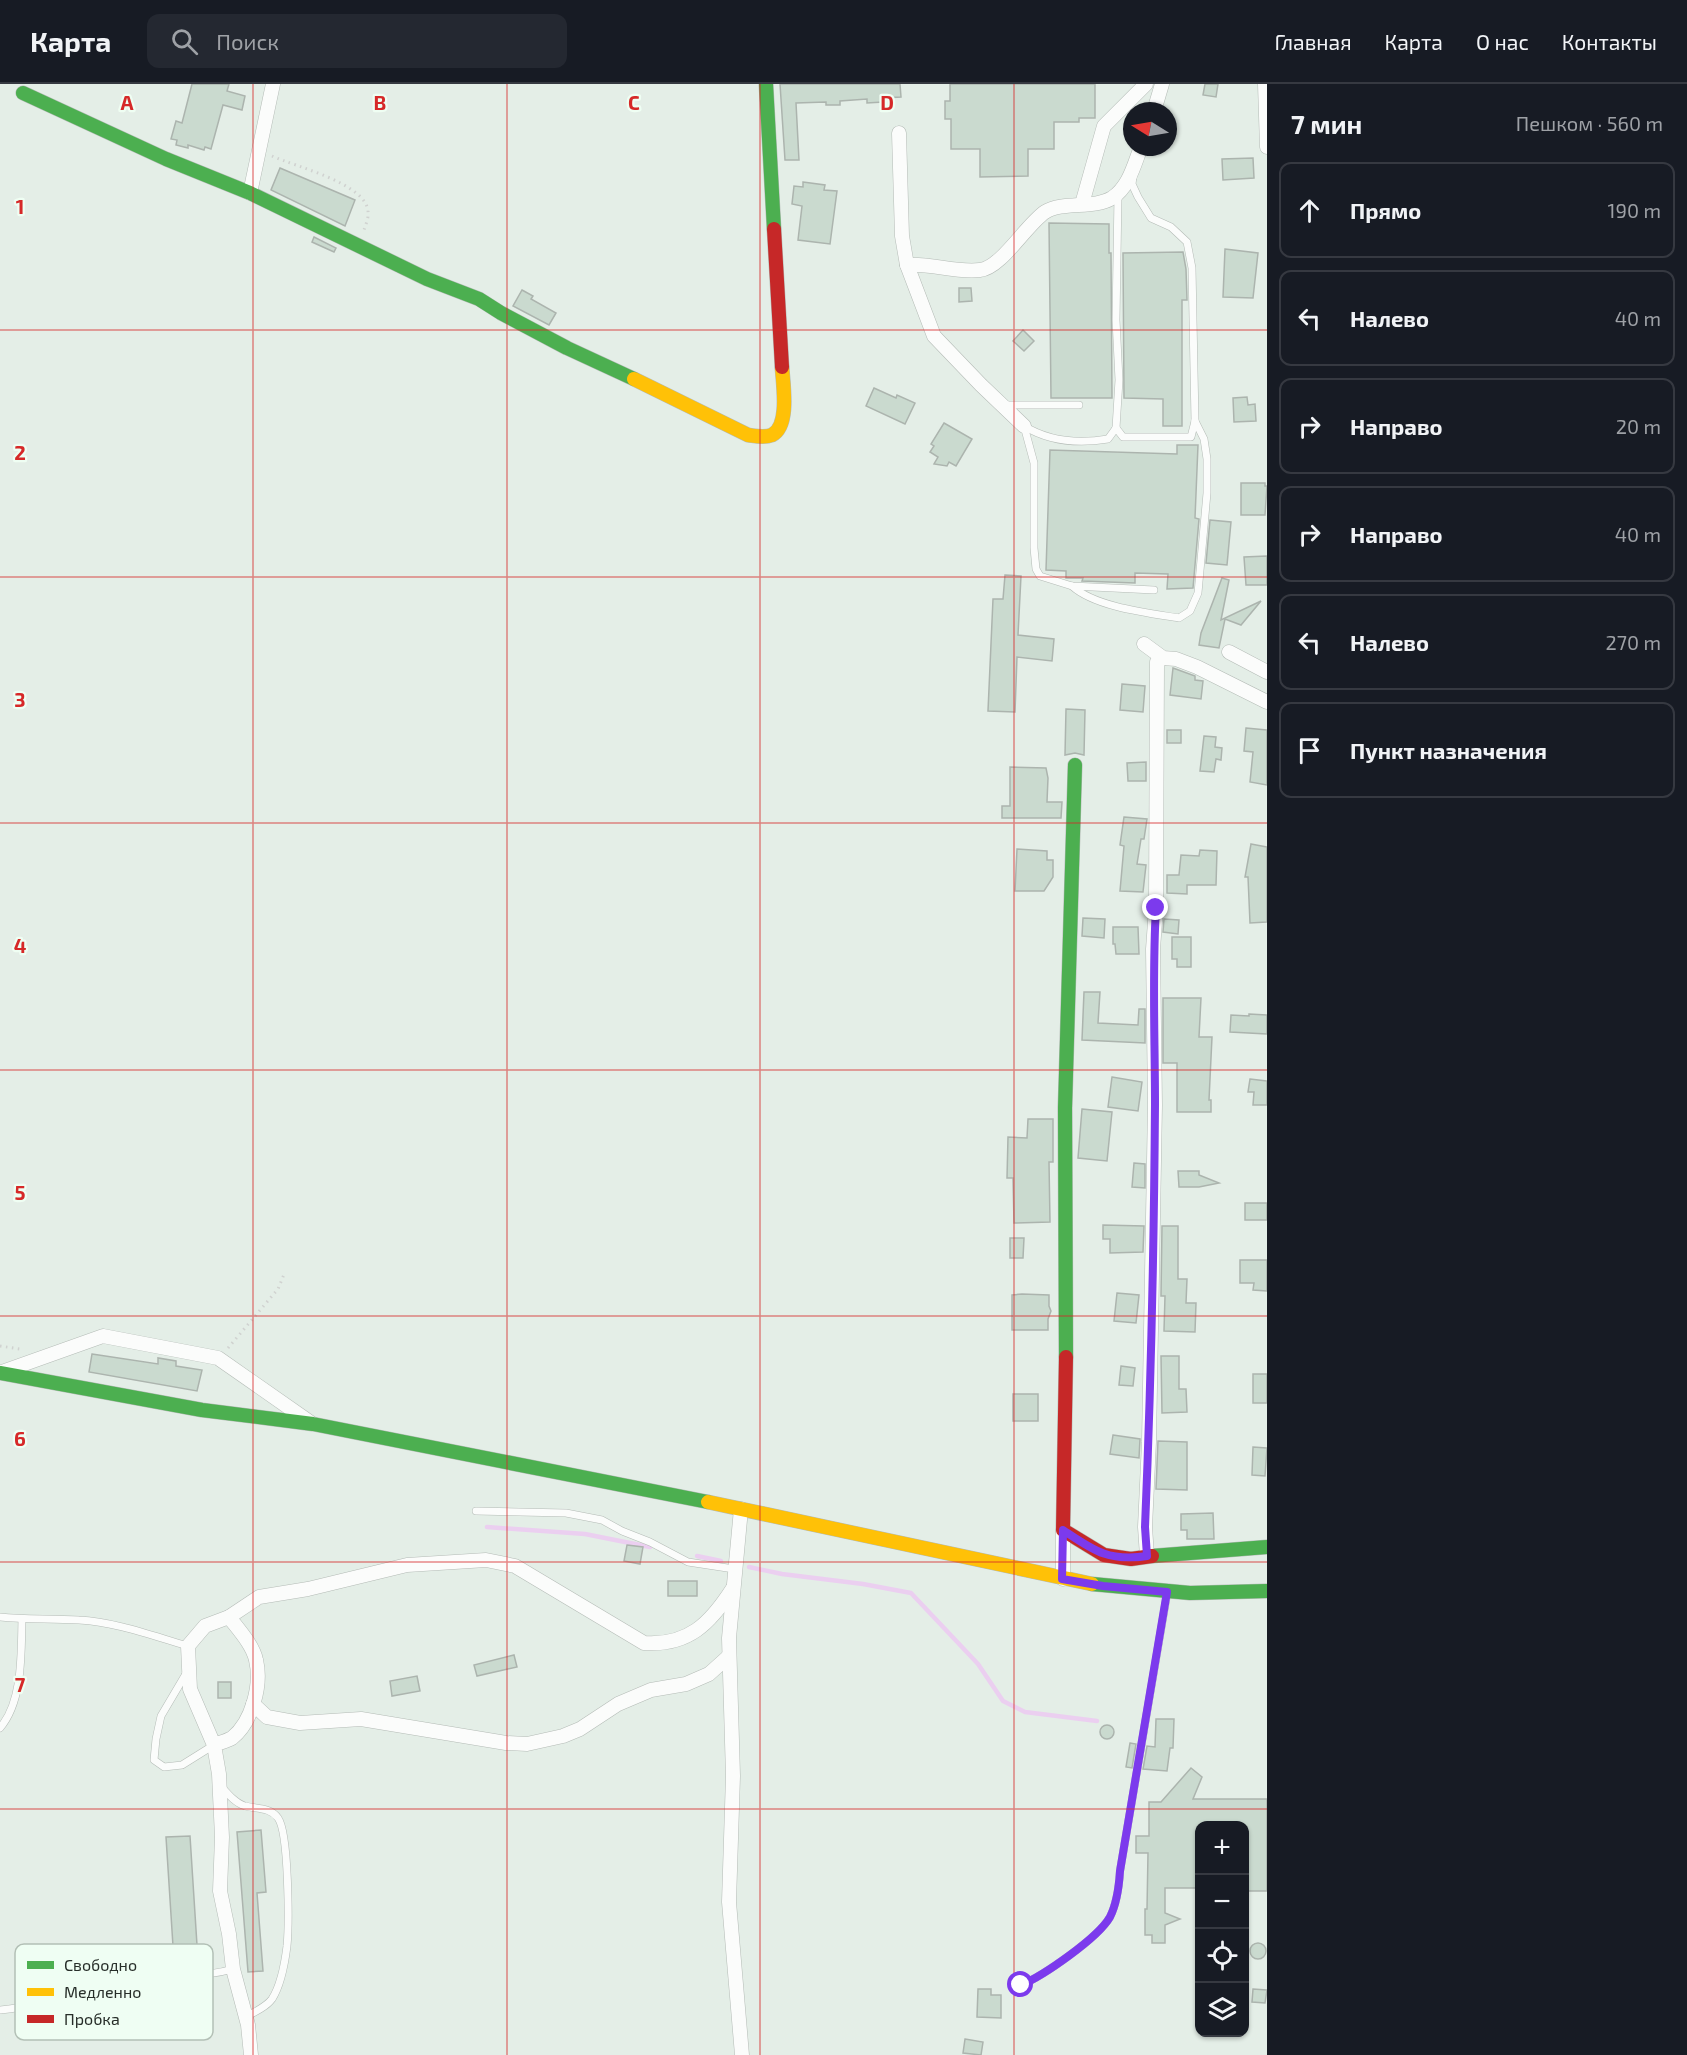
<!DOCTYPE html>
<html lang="ru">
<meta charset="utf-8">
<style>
:root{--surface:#171b24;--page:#242831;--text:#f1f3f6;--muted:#9ea1a6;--line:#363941}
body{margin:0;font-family:"Exo 2",sans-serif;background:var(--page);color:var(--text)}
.controls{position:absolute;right:18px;bottom:18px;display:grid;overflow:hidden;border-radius:12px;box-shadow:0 2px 4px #0004}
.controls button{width:54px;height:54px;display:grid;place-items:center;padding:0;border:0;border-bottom:2px solid var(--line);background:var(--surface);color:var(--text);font:30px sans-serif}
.compass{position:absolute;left:1123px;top:18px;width:54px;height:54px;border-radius:50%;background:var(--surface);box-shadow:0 2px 4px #0004;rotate:281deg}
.stop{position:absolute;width:18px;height:18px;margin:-14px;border:4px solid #7c3aed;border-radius:50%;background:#fff}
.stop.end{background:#7c3aed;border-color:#fff;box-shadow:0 2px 6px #0008}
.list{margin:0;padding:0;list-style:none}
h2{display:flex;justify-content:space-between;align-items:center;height:78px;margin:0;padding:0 24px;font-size:26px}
h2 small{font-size:20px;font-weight:400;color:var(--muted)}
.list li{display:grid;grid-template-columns:39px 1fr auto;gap:18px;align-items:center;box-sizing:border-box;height:96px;margin:0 12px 12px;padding:0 12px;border:2px solid var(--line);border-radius:12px}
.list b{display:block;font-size:22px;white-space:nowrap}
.list em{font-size:20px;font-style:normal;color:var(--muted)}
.icon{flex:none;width:33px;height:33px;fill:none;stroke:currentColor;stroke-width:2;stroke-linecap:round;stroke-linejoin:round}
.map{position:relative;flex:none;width:1267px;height:1971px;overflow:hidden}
header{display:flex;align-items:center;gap:36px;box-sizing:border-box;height:84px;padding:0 30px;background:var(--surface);border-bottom:2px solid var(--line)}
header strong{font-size:28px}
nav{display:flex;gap:33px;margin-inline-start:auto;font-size:21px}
.search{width:420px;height:54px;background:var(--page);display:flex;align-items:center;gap:15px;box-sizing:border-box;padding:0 21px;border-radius:12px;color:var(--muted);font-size:22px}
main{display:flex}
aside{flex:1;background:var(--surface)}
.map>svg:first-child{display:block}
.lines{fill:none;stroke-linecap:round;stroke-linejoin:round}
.stream{stroke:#ebcff0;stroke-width:4.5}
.building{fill:#cadacf;stroke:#acb4ae;stroke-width:1.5}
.lane-casing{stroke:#b4bbb6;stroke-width:8}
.street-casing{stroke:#b4bbb6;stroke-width:15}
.fast-casing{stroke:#b4bbb6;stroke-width:15}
.slow-casing{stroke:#b4bbb6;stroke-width:15}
.jam-casing{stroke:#b4bbb6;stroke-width:15}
.path{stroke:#d0d2d0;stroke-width:3;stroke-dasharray:1.5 4.5;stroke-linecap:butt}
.lane{stroke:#fbfcfb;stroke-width:7}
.street{stroke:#fbfcfb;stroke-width:14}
.fast{stroke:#4caf50;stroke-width:14}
.slow{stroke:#ffc107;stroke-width:14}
.jam{stroke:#c62828;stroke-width:14}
.route{stroke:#7c3aed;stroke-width:8}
.grid{fill:none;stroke:#d62828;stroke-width:1.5;stroke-opacity:0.55}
.key{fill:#effef3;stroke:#b3c0b6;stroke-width:1.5}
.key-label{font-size:16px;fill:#272e29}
.grid-label{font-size:20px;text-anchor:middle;font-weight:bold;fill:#d62828;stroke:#effef3;stroke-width:4.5;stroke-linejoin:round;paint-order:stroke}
</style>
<header>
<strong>Карта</strong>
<div class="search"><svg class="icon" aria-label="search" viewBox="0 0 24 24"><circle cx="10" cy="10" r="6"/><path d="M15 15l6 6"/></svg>Поиск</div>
<nav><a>Главная</a><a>Карта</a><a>О нас</a><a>Контакты</a></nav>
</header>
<main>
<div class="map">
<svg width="1267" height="1971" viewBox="0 0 1267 1971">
<rect width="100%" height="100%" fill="#e4eee7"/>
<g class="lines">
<g class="stream">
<path d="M487 1443 585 1450 650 1463"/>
<path d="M697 1472 721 1477"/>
<path d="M749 1483 782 1490 863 1500 911 1509 978 1580 1003 1617 1025 1628 1097 1637"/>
</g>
</g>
<g class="building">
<path d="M192 0H229L227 7 245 12 242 26 223 21 211 65 205 63 204 66 188 61V64L176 61 177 56 171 55 176 37 182 39Z"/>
<path d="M780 0H900L901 13 883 14V18L867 19V15L840 17V21H826V18L796 19 799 76H785Z"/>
<path d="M950 0H1095V34H1079V38H1054V65H1028V92L980 93V65H951V35H945V17H950Z"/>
<path d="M1205 0H1218L1216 13 1203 11Z"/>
<path d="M1253 74 1254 94 1223 96 1222 75Z"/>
<path d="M280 84 355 116 345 142 271 106Z"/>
<path d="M803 98 825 101 824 106 837 107 830 160 798 156 802 122 792 120 794 102 803 103Z"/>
<path d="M1049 139 1109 140V169H1111L1112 314H1051Z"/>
<path d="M314 153 336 164 334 168 312 158Z"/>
<path d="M1225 165 1258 169 1253 214 1223 213Z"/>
<path d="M1183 168 1186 185 1187 216H1182V342H1163V315L1124 314 1123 169Z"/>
<path d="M959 204H971L972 217 959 218Z"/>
<path d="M522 206 533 212 531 215 556 229 549 241 513 222Z"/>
<path d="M1023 246 1034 257 1024 267 1013 257Z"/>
<path d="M874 304 896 314 897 311 915 319 905 340 866 322Z"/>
<path d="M1247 313 1248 321 1255 320 1256 337 1234 338 1233 314Z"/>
<path d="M944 339 972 355 956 382 949 378 947 382 934 380 938 373 930 368 934 362 931 360Z"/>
<path d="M1177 361H1198L1195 434 1199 435 1193 504 1167 505 1168 490 1135 489V499L1082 497 1083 494H1066V487L1046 486 1050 366 1177 370Z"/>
<path d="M1241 399H1265V402H1267L1265 431H1241Z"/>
<path d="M1210 436 1231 438 1227 481 1206 479Z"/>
<path d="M1267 472V501H1246L1244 473Z"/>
<path d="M1005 491 1021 492 1018 551 1054 555 1052 577 1017 573 1015 628 988 627 993 515H1003Z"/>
<path d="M1222 494 1229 496 1221 536 1261 517 1241 541 1225 535 1219 564 1199 561 1201 549Z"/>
<path d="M1173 584 1195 592V596L1203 597 1201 615 1170 611Z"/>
<path d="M1122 600 1145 602 1143 628 1120 626Z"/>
<path d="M1066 625 1085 626 1084 671 1075 669 1065 671Z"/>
<path d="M1246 644 1267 646V701L1250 698 1253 668 1244 667Z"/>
<rect x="1167" y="646" width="14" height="13"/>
<path d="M1204 652 1216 653 1215 663 1222 664 1221 676 1216 675 1214 688 1200 687Z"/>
<path d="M1146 678V697H1128L1127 679Z"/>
<path d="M1010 683 1046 684 1048 694 1047 718H1062L1061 734H1002V722H1010Z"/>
<path d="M1124 733 1147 735 1144 755H1141L1137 780 1146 781 1143 808 1120 807 1124 762 1120 761Z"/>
<path d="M1251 760 1267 763V838L1250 839 1248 793H1245Z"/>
<path d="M1017 765 1047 767V776H1053V793L1044 807H1015Z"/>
<path d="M1200 766 1217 767 1216 801H1187V810L1167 809V791H1179L1181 771 1199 772Z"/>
<path d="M1083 834 1105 835 1104 854 1082 852Z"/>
<path d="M1164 835 1179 836 1178 850 1163 848Z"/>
<path d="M1113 843H1138L1139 870H1116L1115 860H1113Z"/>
<path d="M1172 853H1191V883H1177V875H1172Z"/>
<path d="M1084 908H1100L1098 939 1138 941 1139 925H1145V959L1082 956Z"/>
<path d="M1163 914H1201L1199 953H1212L1209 1016H1211V1028H1177V979H1163Z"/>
<path d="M1249 930 1267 931V950L1230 948 1231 931 1249 932Z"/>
<path d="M1112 993 1142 998 1138 1027 1108 1023Z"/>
<path d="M1250 995 1267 997V1021H1253L1254 1008H1248Z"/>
<path d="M1082 1025 1112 1028 1107 1077 1078 1074Z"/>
<path d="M1028 1035H1053V1078H1049L1050 1138 1014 1139 1013 1094H1007L1008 1053 1027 1054Z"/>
<path d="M1134 1079 1145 1080V1104L1132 1103Z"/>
<path d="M1178 1087H1199V1091L1219 1099 1199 1103H1179Z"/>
<rect x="1245" y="1119" width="22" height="17"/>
<path d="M1103 1141 1144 1142 1143 1168 1110 1169V1155H1103Z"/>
<path d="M1162 1142H1178V1195H1187L1186 1219H1196L1195 1248 1164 1247 1165 1212H1161Z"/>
<path d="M1010 1154H1024L1023 1174H1010Z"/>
<path d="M1240 1176H1267V1207L1253 1206 1254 1199H1240Z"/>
<path d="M1117 1209 1139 1211 1136 1239 1114 1237Z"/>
<path d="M1022 1210 1049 1211V1222L1051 1227 1048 1235V1246H1012V1211Z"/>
<path d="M92 1270 158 1280V1274L176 1277V1282L202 1286 197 1307 89 1288Z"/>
<path d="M1161 1272H1179V1305H1186L1187 1328 1162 1329Z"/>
<path d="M1121 1282 1135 1284 1133 1302 1119 1301Z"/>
<rect x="1253" y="1290" width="14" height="29"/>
<rect x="1013" y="1310" width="25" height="27"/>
<path d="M1113 1351 1140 1355 1139 1374 1110 1370Z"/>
<path d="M1158 1357 1187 1358V1406L1156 1405Z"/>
<path d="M1253 1363 1267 1364 1265 1392 1252 1391Z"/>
<path d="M1213 1429 1214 1455H1187V1446H1181V1430Z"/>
<path d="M627 1461 643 1463 640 1480 624 1477Z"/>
<rect x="668" y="1497" width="29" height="15"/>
<path d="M514 1571 517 1583 477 1592 474 1581Z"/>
<path d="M417 1592 420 1607 392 1612 390 1597Z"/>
<rect x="218" y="1598" width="13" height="16"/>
<path d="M1156 1635H1174L1173 1664H1170L1167 1687 1143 1685 1147 1662 1155 1663Z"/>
<circle cx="1107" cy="1648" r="7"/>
<path d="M1130 1659 1136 1660 1132 1684 1126 1683Z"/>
<path d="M1191 1684 1202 1693 1193 1715H1267V1807H1245V1742H1200V1804H1165V1829L1180 1835 1165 1841V1859H1152V1851H1145V1825H1147L1148 1769H1136V1752H1149V1718H1161Z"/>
<path d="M261 1746 266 1808 257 1809 263 1887 248 1888 237 1748Z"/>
<path d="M190 1752 197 1861 173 1862 166 1753Z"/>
<circle cx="1258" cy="1867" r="8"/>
<path d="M978 1905H991V1911H1001V1934L977 1933Z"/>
<path d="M1253 1905 1267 1906 1265 1919 1252 1918Z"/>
<path d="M965 1955 983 1958 981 1971 963 1969Z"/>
</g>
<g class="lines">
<g class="lane-casing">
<g id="lane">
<path d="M1003 321H1079"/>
<path d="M1024 342C1050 358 1078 360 1108 355L1116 344 1119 296 1116 236 1118 111"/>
<path d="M1024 342 1034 379V464L1036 485 1040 492 1072 502 1154 506"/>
<path d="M1116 344 1123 353H1191L1195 337 1192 184 1187 158 1171 143 1151 134 1138 113 1132 100 1133 93"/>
<path d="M1072 502C1095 523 1148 529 1179 534L1190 527 1198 509 1207 409V375L1204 355 1195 337"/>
<path d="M476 1427 566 1429 602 1436 622 1447 650 1458 688 1478 734 1485"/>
<path d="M0 1533C26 1536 53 1534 79 1536 116 1538 153 1552 188 1562"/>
<path d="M187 1588 161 1632 156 1655 154 1676 164 1683 182 1681 214 1661"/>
<path d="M0 1644C23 1617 21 1570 22 1535"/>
<path d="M220 1701C227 1709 235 1719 245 1722 256 1725 270 1723 278 1734 289 1749 289 1841 287 1862 285 1878 281 1901 272 1915 266 1923 255 1928 245 1933"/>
<path d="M1021 1901C1043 1892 1098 1854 1110 1833 1117 1819 1119 1803 1120 1787L1167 1510"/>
<path d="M0 1926C20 1924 52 1921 51 1894L68 1879C124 1881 177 1901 233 1885"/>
</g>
</g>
<g class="street-casing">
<g id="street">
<path d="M1265 0 1267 63"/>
<path d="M1154 27 1162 0"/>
<path d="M899 49 902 152 907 181"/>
<path d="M250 109 273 0"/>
<path d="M1082 120 1104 42 1146 0"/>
<path d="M1024 342 981 301 934 252 907 181C931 179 956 189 980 186 1001 184 1026 141 1045 128 1063 117 1094 125 1112 114 1129 103 1134 81 1141 63"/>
<path d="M1144 560 1163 574 1176 575 1197 583 1267 618"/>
<path d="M1229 568 1267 588"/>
<path d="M2 1288 103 1252 218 1274 311 1339"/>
<path d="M741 1425 729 1554 733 1692 729 1818 742 1971"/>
<path d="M1147 1472 1145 1443 1149 1358 1155 1021 1153 865 1156 824 1157 578 1163 574"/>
<path d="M1063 1495V1446"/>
<path d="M229 1533 259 1513 308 1505 407 1481 486 1476 515 1482 644 1559C688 1562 710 1540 733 1504"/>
<path d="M253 1620 267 1633 300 1639 361 1635 506 1659 527 1660 563 1652 580 1645 618 1620 651 1606 686 1600 709 1590 729 1572"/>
<path d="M214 1661C219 1659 227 1657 232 1654 252 1638 262 1601 256 1576 253 1561 238 1545 229 1533L205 1542 188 1562 190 1605 214 1661 219 1690 222 1753 220 1807 229 1850 233 1885 248 1941 251 1971"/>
</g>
</g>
<g class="fast-casing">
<g id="fast">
<path d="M766 0 774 145"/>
<path d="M23 9 166 75 250 109 427 195 479 215 501 229 567 264 634 295"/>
<path d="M1066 1273 1065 1024 1075 681"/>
<path d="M0 1289 202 1326 313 1340 708 1418"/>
<path d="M1152 1472 1267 1463"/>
<path d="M1092 1500 1190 1509 1267 1507"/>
</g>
</g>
<g class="slow-casing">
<g id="slow">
<path d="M634 295 748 351C756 352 764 354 772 351 790 342 783 300 782 283"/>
<path d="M708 1418 1092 1500"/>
</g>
</g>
<g class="jam-casing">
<g id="jam">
<path d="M774 145 782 283"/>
<path d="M1066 1273 1063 1446 1104 1471 1131 1475 1152 1472"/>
</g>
</g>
<g class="path">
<path d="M272 72C296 83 365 99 368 127 369 133 366 140 364 146"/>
<path d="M0 1262 20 1265"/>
<path d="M228 1264 278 1205 285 1188"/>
</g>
<use href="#lane" class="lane"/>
<use href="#street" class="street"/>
<use href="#fast" class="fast"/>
<use href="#slow" class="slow"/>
<use href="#jam" class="jam"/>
</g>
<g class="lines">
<path class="route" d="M1021 1901C1043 1892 1098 1854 1110 1833 1117 1819 1119 1803 1120 1787L1167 1508 1103 1502 1062 1495 1063 1446C1093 1466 1108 1478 1147 1472L1145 1443C1151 1302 1154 1161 1155 1020 1155 955 1152 889 1156 824"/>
</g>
<path class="grid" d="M253 0V1971M507 0V1971M760 0V1971M1014 0V1971M0 246H1267M0 493H1267M0 739H1267M0 986H1267M0 1232H1267M0 1478H1267M0 1725H1267"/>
<rect x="15" y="1860" width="198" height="96" rx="9" class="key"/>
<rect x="27" y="1877" width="27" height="8" fill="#4caf50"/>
<rect x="27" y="1904" width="27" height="8" fill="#ffc107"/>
<rect x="27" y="1931" width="27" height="8" fill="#c62828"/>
<g class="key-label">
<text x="64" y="1887">Свободно</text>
<text x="64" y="1914">Медленно</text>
<text x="64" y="1941">Пробка</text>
</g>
<g class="grid-label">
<text x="127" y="26">A</text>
<text x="380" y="26">B</text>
<text x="634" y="26">C</text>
<text x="887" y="26">D</text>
<text x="20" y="130">1</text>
<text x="20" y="376">2</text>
<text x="20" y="623">3</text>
<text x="20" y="869">4</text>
<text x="20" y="1116">5</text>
<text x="20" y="1362">6</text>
<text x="20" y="1608">7</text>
</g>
</svg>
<div class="controls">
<button>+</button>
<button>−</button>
<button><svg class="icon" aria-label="locate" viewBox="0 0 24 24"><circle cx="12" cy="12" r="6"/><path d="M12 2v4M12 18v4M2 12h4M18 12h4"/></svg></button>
<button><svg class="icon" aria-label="layers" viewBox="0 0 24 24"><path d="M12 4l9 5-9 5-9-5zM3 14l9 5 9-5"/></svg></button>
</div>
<svg class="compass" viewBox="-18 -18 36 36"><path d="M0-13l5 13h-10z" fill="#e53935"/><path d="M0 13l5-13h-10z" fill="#9ea1a6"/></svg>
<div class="stop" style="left:1021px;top:1901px"></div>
<div class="stop end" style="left:1156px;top:824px"></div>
</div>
<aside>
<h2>7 мин<small>Пешком · 560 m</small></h2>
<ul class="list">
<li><svg class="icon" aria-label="ahead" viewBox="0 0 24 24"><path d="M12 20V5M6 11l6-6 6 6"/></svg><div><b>Прямо</b></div><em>190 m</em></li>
<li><svg class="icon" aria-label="left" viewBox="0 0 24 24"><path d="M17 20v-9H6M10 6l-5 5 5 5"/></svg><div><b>Налево</b></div><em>40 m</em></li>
<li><svg class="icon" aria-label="right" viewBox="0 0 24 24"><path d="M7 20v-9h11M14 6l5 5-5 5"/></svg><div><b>Направо</b></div><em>20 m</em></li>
<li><svg class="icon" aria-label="right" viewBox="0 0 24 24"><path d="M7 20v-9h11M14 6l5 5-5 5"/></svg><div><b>Направо</b></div><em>40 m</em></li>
<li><svg class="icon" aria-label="left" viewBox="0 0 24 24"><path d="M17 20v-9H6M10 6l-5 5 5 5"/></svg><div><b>Налево</b></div><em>270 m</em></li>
<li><svg class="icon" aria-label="arrive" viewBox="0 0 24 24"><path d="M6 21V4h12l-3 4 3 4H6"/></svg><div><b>Пункт назначения</b></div></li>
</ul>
</aside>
</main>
